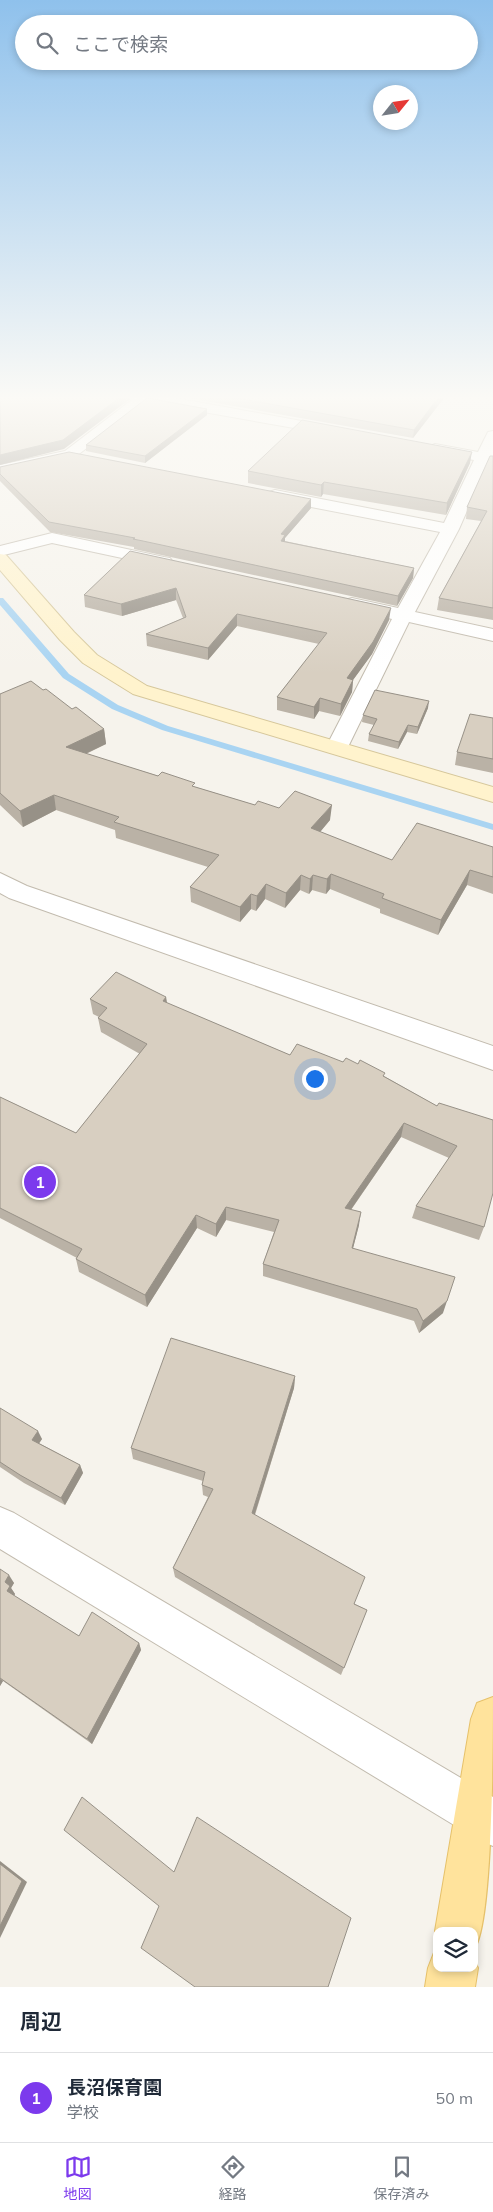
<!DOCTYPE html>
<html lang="ja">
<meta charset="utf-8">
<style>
:root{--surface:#fff;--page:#f2f2f3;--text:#1f2937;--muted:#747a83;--line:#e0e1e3;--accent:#7c3aed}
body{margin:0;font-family:Mulish,"Noto Sans JP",sans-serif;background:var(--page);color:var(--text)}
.controls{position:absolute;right:15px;bottom:15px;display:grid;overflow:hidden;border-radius:10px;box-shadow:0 2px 8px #0003}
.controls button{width:45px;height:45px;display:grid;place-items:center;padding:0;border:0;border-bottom:1px solid var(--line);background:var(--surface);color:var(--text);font:25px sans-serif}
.compass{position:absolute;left:373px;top:85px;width:45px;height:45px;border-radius:50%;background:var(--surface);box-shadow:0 2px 8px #0003;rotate:60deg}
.you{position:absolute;left:314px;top:1078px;width:18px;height:18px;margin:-12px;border:4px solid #fff;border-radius:50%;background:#1a73e8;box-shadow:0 0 0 8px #1a73e833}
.badge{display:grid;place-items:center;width:32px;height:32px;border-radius:50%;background:var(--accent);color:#fff;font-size:16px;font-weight:700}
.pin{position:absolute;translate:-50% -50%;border:2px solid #fff;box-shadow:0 1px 5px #0006}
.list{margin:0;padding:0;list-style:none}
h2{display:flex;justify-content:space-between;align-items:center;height:65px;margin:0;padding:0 20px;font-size:21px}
h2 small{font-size:16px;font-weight:400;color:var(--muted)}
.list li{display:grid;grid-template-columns:32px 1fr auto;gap:15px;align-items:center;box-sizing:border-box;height:90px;padding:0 20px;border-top:1px solid var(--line)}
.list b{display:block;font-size:19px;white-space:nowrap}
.list p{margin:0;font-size:16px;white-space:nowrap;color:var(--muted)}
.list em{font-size:16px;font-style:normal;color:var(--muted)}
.icon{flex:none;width:28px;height:28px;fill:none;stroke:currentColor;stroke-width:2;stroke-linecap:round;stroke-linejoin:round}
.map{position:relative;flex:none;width:493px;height:1987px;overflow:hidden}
.search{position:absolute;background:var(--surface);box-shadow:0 2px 8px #0003;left:15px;right:15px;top:15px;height:55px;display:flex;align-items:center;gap:12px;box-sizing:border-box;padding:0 18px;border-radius:28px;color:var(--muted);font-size:19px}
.sheet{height:155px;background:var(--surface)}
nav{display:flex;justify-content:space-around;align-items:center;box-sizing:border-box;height:70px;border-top:1px solid var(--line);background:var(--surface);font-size:14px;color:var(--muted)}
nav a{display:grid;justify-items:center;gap:2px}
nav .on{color:var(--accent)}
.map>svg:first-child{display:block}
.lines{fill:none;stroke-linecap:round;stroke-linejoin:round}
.stream{fill:#a9d4f2;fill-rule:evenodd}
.street-casing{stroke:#c2bbae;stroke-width:2}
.secondary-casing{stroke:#d6c79b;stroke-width:2}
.primary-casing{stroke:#e6c16a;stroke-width:2}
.street{fill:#fff;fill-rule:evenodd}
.secondary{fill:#fff3cd;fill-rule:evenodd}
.primary{fill:#ffe39c;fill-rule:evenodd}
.wall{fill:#bab2a6}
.shaded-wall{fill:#979187}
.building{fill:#d8cfc1;stroke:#979187}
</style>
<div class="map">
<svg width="493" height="1987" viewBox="0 0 493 1987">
<rect width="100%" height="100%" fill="#f6f3ec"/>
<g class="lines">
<path class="stream" d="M0 598H3L69 674 118 705 168 726 493 824V830L162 730 112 709 63 678 0 605Z"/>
<g class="street-casing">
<g id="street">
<path d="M126 395H159L334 427 339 428 341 431 339 434 334 435 147 402 75 457 0 475V465L65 451 133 399Z"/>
<path d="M493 431V464L488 463 459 529 415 612 493 629V641L409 622 348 747 345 752 337 754 329 752 326 747 392 619 345 608 343 604 345 600 352 598 398 608 440 532 275 500 269 498 267 495 269 492 275 490 444 523 474 460 435 454 430 452 427 449 430 446 435 444 478 452 488 432Z"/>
<path d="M52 533 164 557 170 558 173 562 170 566 164 567 52 543 0 556V546Z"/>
<path d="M0 873 27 886 493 1046V1070L9 898 0 893Z"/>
<path d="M0 1507 14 1513 493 1797V1846L477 1839 0 1549Z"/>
</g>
</g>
<g class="secondary-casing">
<path id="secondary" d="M0 554 6 555 74 632 97 655 147 686 493 787V802L133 694 83 663 60 640 0 570Z"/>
</g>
<g class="primary-casing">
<g id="primary">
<path d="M493 1697C493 1739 493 1926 474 1949V1931H437V1936L435 1931 471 1719 477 1703Z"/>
<path d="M435 1950 437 1968H474V1960L478 1968 475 1987H425L428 1968Z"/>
</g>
</g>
<use href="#street" class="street"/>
<use href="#secondary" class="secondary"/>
<use href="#primary" class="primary"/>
</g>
<g class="wall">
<path d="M172 395H444V398L413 438Z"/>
<path d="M207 409V415L145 463 86 451V445Z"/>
<path d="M493 456V620L437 610 439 598 481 521 466 519 467 507Z"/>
<path d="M470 463 446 515 323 494 321 497 248 483V471Z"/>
<path d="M0 474 311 508 285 538V541L414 568 413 578 397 606 143 551 134 549V547L50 532 0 481Z"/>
<path d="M130 551 389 620 372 654 353 680 352 692 340 716 319 711 314 719 277 710V697L319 644 237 626 208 660 147 646 146 634 183 618 176 600 122 616 85 607 84 595Z"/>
<path d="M43 690 72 709 104 729 106 744 86 754 255 805 279 808 330 820 320 832 392 860 493 847V894L467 885 438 935 380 913V909L330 889 326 894 312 890 309 894 300 890 285 908 265 899 256 911 251 909 240 922 191 902 190 887 208 867 116 838 115 830 56 810 23 827 0 805V694Z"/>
<path d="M428 708 417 734 407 732 398 749 368 741 369 734 374 725 362 722 363 715Z"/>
<path d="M493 718V773L455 765 457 752Z"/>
<path d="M166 997 167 1003 290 1055 343 1062 384 1076 437 1106 493 1120 484 1227 479 1240 412 1218 416 1206 449 1158 401 1137 351 1210 359 1225 353 1248 443 1313 419 1333 414 1321 263 1276V1264L274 1232 226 1220 216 1237 197 1228 147 1307 79 1272 76 1259 77 1258 0 1218V1097L76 1133 140 1054 101 1032 98 1018 99 1017 93 1014 90 999Z"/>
<path d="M295 1376 294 1388 255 1515 355 1604 367 1610 341 1675 175 1577 173 1568 208 1497 203 1495 202 1485 203 1481 133 1459 131 1448Z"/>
<path d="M0 1408 42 1439 39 1443 80 1465 83 1473 65 1505 24 1483 0 1467Z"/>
<path d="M0 1569 14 1583 11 1588 15 1594 14 1596 79 1636 139 1643 141 1650 92 1744 3 1681 0 1686Z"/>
</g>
<g class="shaded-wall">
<path d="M123 395H129L130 399 64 449 0 465V455Z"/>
<path d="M440 395H444V398L413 438 414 430Z"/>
<path d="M207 409V415L145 463V456Z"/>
<path d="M472 452 470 463 446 515 447 503Z"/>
<path d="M324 482 323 494 321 497V485Z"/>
<path d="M311 499V508L285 538V544L280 550 281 534Z"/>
<path d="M414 568 413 578 397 606 398 596Z"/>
<path d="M176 588V600L122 616 121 604Z"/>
<path d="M391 608 389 620 372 654 353 680 352 692 340 716 341 704 347 678Z"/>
<path d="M237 614V626L208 660V648Z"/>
<path d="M320 698 319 711 314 719V707Z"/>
<path d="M429 701 428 708 417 734 418 727Z"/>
<path d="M408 725 407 732 398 749 399 742Z"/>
<path d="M104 729 106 744 68 762 66 747Z"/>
<path d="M54 795 56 810 23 827 20 811Z"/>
<path d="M332 805 330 820 310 844 311 828Z"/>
<path d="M470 870 467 885 438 935 441 920Z"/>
<path d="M331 874 330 889 326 894 327 879Z"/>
<path d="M301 875 300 890 285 908 286 893Z"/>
<path d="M313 875 312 890 309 894 310 879Z"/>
<path d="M266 884 265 899 256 911 257 896Z"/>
<path d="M251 894V909L240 922V907Z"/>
<path d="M166 997 168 1012 163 1001Z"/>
<path d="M404 1123 401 1137 343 1221 345 1208Z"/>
<path d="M226 1207V1220L216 1237V1224Z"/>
<path d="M361 1212 359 1225 350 1260 352 1248Z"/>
<path d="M196 1215 197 1228 147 1307 145 1295Z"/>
<path d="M447 1301 443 1313 419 1333 423 1321Z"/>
<path d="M295 1376 294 1388 252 1523V1513Z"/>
<path d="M38 1431 42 1439 36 1448 32 1440Z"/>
<path d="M80 1465 83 1473 65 1505 61 1498Z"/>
<path d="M9 1575 14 1583 11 1588 15 1594 12 1599 7 1591 5 1582Z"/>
<path d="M139 1643 141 1650 92 1744 87 1739Z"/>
<path d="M0 1679 3 1681 0 1686Z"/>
<path d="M0 1861 27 1882 0 1938Z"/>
</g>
<g class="building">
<path d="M0 395H123L63 440 0 455Z"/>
<path d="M220 395H440L414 430Z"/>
<path d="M147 398 207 409 145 456 86 445Z"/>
<path d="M302 420 472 452 447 503 324 482 321 485 248 471Z"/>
<path d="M69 452 311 499 281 534 285 535 281 541 414 568 398 596 143 541 133 539 135 538 49 522 0 474V467Z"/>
<path d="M490 456H493V608L439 598 487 511 467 507Z"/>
<path d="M130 551 391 608 373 642 347 678 353 680 341 704 320 698 314 707 277 697 327 633 237 614 208 648 146 634 186 617 176 588 121 604 84 595Z"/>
<path d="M31 681 43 690 46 689 72 709 76 707 104 729 66 747 158 776 162 772 195 783 192 786 255 805 258 801 279 808 295 791 332 805 311 828 392 860 417 823 493 847V877L470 870 441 920 382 898 384 894 331 874 327 879 313 875 310 879 301 875 286 893 266 884 257 896 251 894 240 907 190 887 219 855 114 822 119 817 54 795 20 811 0 793V694Z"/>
<path d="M375 690 429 701 418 727 408 725 399 742 369 734 377 719 363 715Z"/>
<path d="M470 714 493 718V759L457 752Z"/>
<path d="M116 972 166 997 163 1001 290 1055 297 1044 343 1062 346 1058 358 1064 360 1060 385 1073 383 1076 437 1106 439 1103 493 1120V1193L484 1227 416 1206 457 1146 404 1123 345 1208 361 1212 352 1248 455 1277 447 1301 423 1321 417 1309 263 1264 279 1220 226 1207 216 1224 196 1215 145 1295 76 1259 82 1249 0 1208V1097L76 1133 147 1044 98 1018 107 1008 90 999Z"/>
<path d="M171 1338 295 1376 252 1513 365 1577 354 1604 367 1610 344 1668 173 1568 213 1489 202 1485 205 1472 131 1448Z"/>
<path d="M0 1408 38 1431 32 1440 80 1465 61 1498 20 1475 0 1462Z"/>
<path d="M0 1569 9 1575 5 1582 10 1586 7 1591 79 1636 92 1612 139 1643 87 1739 0 1678Z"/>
<path d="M82 1797 174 1872 197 1817 351 1918 328 1987H195L141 1948 159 1906 64 1830Z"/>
<path d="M0 1864 22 1881 0 1926Z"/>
</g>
<linearGradient id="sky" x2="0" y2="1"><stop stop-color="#8fc1ec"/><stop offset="0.59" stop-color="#fbfaf6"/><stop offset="1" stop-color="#fbfaf6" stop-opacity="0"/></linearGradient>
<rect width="493" height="674" fill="url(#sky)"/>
</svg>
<div class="controls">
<button><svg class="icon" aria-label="layers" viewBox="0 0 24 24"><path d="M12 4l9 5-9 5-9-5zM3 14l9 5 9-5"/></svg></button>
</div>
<svg class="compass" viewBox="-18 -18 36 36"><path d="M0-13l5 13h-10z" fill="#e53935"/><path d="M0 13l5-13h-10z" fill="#747a83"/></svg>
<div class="you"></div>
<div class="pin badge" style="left:40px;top:1182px">1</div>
<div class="search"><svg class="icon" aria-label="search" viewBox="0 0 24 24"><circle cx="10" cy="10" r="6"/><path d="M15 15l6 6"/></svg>ここで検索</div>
</div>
<section class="sheet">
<h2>周辺<small></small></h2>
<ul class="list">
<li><span class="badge">1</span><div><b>長沼保育園</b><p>学校</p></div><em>50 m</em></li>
</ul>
</section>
<nav>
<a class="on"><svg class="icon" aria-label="map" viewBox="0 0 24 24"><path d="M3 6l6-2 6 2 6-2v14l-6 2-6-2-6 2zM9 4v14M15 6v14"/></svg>地図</a>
<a><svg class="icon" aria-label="directions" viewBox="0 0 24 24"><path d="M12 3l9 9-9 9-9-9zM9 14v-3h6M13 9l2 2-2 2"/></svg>経路</a>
<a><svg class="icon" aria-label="saved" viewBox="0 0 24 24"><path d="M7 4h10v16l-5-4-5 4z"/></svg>保存済み</a>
</nav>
